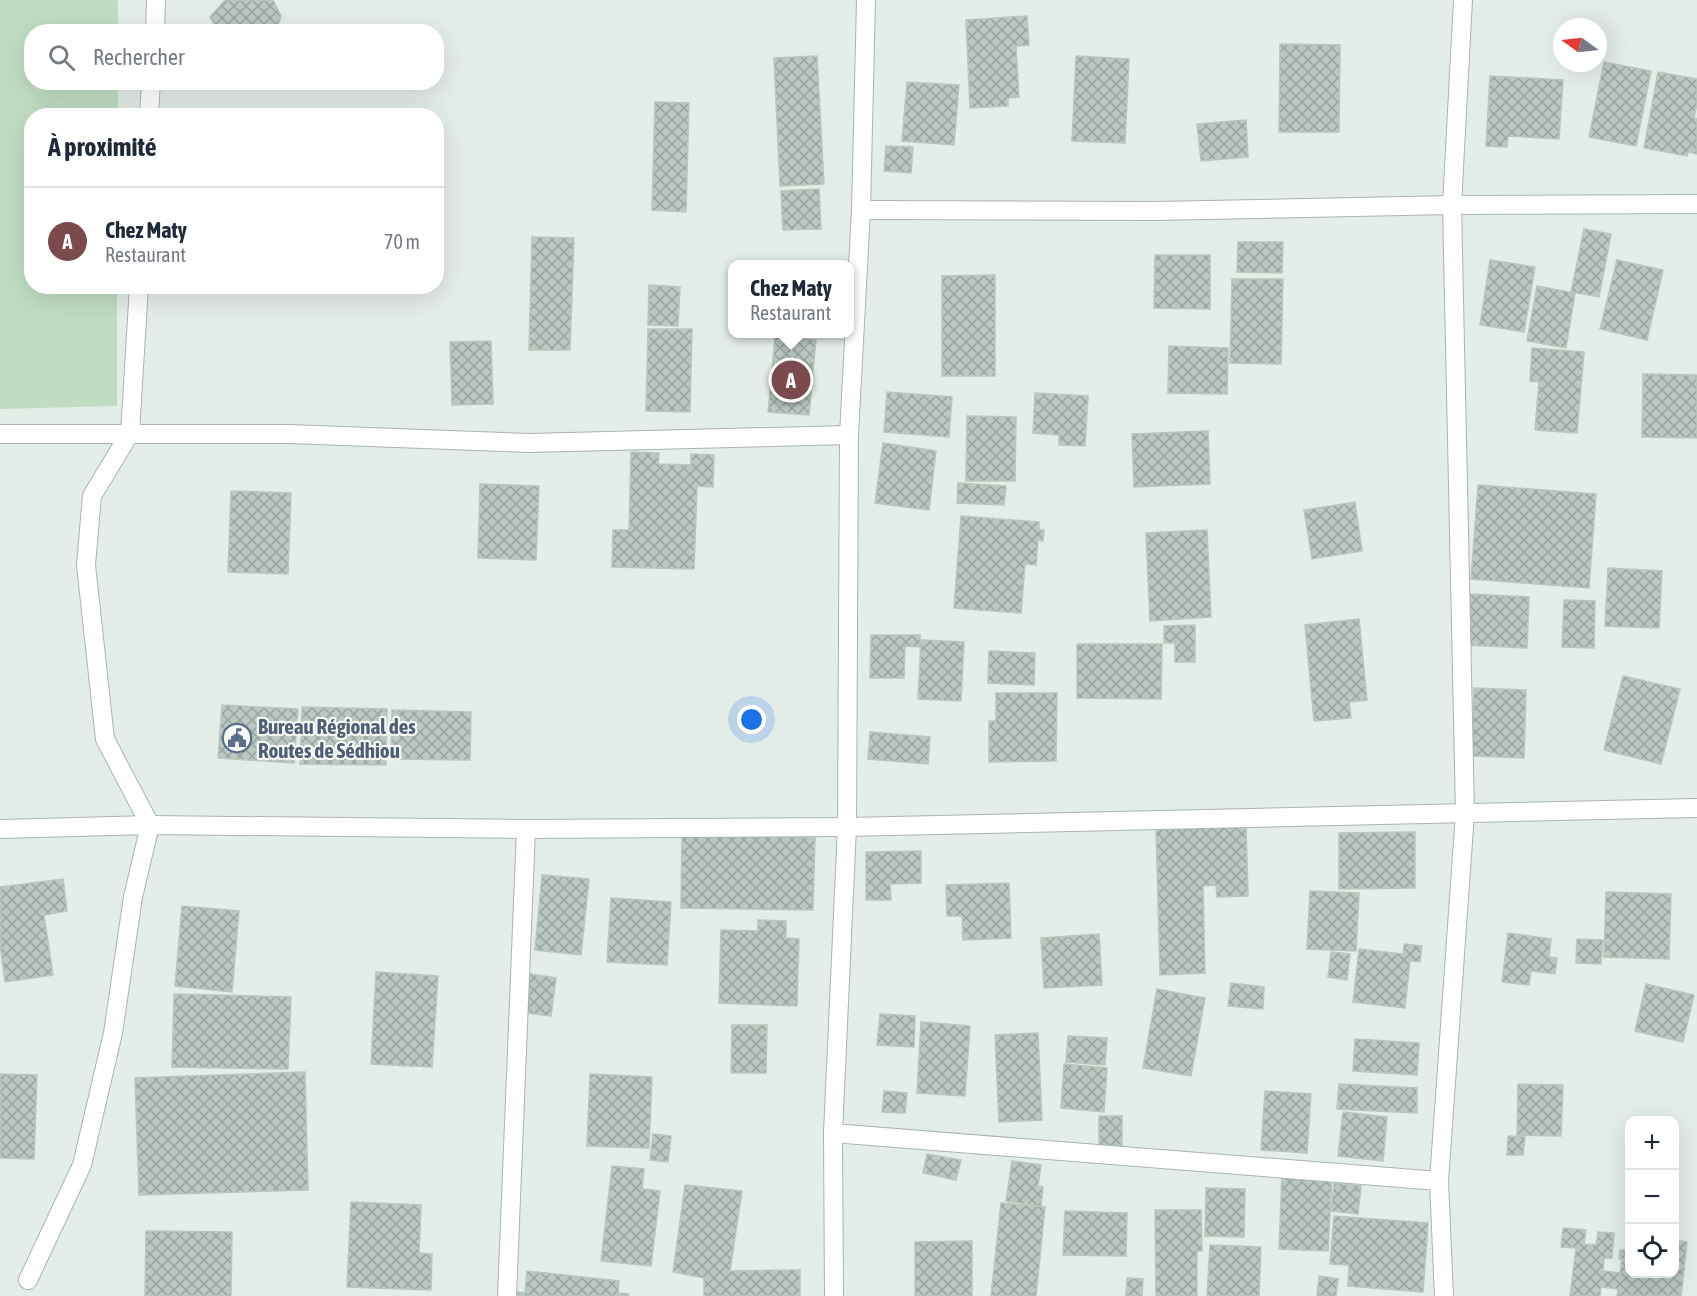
<!DOCTYPE html>
<html lang="fr">
<meta charset="utf-8">
<style>
:root{--surface:#fff;--page:#f2f2f3;--text:#1f2937;--muted:#747a83;--line:#e0e1e3;--accent:#7a4a4d}
body{margin:0;font-family:"Asap Condensed",sans-serif;background:var(--page);color:var(--text)}
.controls{position:absolute;right:18px;bottom:18px;display:grid;overflow:hidden;border-radius:12px;box-shadow:0 6px 24px #0002}
.controls button{width:54px;height:54px;display:grid;place-items:center;padding:0;border:0;border-bottom:2px solid var(--line);background:var(--surface);color:var(--text);font:30px sans-serif}
.compass{position:absolute;left:1553px;top:18px;width:54px;height:54px;border-radius:50%;background:var(--surface);box-shadow:0 6px 24px #0002;rotate:285deg}
.you{position:absolute;left:752px;top:720px;width:21px;height:21px;margin:-15px;border:4px solid #fff;border-radius:50%;background:#1a73e8;box-shadow:0 0 0 9px #1a73e833}
.badge{display:grid;place-items:center;width:39px;height:39px;border-radius:50%;background:var(--accent);color:#fff;font-size:20px;font-weight:700}
.pin{position:absolute;translate:-50% -50%;border:3px solid #fff;box-shadow:0 2px 6px #0006}
.popup{position:absolute;left:728px;top:260px;width:126px;height:78px;box-sizing:border-box;display:grid;place-content:center;border-radius:12px;background:var(--surface);filter:drop-shadow(0 2px 4px #0005);font-size:20px;white-space:nowrap;color:var(--muted)}
.popup b{font-size:22px;color:var(--text)}
.popup::after{content:'';position:absolute;left:50%;top:100%;margin-left:-12px;border:12px solid transparent;border-top-color:var(--surface)}
.list{margin:0;padding:0;list-style:none}
h2{display:flex;justify-content:space-between;align-items:center;height:78px;margin:0;padding:0 24px;font-size:26px}
h2 small{font-size:20px;font-weight:400;color:var(--muted)}
.list li{display:grid;grid-template-columns:39px 1fr auto;gap:18px;align-items:center;box-sizing:border-box;height:108px;padding:0 24px;border-top:2px solid var(--line)}
.list b{display:block;font-size:22px;white-space:nowrap}
.list p{margin:0;font-size:20px;white-space:nowrap;color:var(--muted)}
.list em{font-size:20px;font-style:normal;color:var(--muted)}
.icon{flex:none;width:33px;height:33px;fill:none;stroke:currentColor;stroke-width:2;stroke-linecap:round;stroke-linejoin:round}
.map{position:relative;flex:none;width:1697px;height:1296px;overflow:hidden}
.search{position:absolute;background:var(--surface);box-shadow:0 6px 24px #0002;left:24px;top:24px;width:420px;height:66px;display:flex;align-items:center;gap:15px;box-sizing:border-box;padding:0 21px;border-radius:24px;color:var(--muted);font-size:22px}
.panel{position:absolute;background:var(--surface);box-shadow:0 6px 24px #0002;left:24px;top:108px;width:420px;height:186px;border-radius:24px}
.map>svg:first-child{display:block}
.park{fill:#c0ddc3}
.building{fill:url(#building-cross-hatch);stroke:#b8c7be;stroke-width:1.5}
.lines{fill:none;stroke-linecap:round;stroke-linejoin:round}
.street-casing{stroke:#a8b5ae;stroke-width:20}
.street{stroke:#fff;stroke-width:18}
.labels{text-anchor:middle;dominant-baseline:central;stroke-width:4.5;stroke-linejoin:round;paint-order:stroke}
.service-label{font-size:21px;font-weight:bold;fill:#4e5e75;stroke:#f6faf7;text-anchor:start}
</style>
<div class="map">
<svg width="1697" height="1296" viewBox="0 0 1697 1296">
<defs>
<pattern id="building-cross-hatch" width="8" height="8" patternUnits="userSpaceOnUse" patternTransform="scale(1.5)"><rect width="8" height="8" fill="#bbc8c1"/><path d="M0 0l8 8M0 8l8-8" fill="none" stroke="#98a49e"/></pattern>
</defs>
<rect width="100%" height="100%" fill="#e5ede8"/>
<path class="park" d="M0 0H118V31L32 32V82L118 83V115L32 116V286L117 287V406L0 409Z"/>
<g class="building">
<path d="M225 0H273L281 16 276 32H219L210 17Z"/>
<path d="M1027 16 1029 45 1016 46 1019 97 1008 98V106L970 108 966 20Z"/>
<path d="M1280 44 1340 45 1339 132H1279Z"/>
<path d="M817 56 824 184 780 186 774 58Z"/>
<path d="M1076 56 1129 59 1125 143 1072 141Z"/>
<path d="M1604 62 1651 71 1636 146 1589 137Z"/>
<path d="M1658 72 1697 79V103L1694 118 1697 119V154L1688 152 1687 156 1644 148Z"/>
<path d="M1490 76 1563 80 1559 139 1508 136 1507 147 1486 146Z"/>
<path d="M907 82 959 85 954 145 902 141Z"/>
<path d="M655 102 689 103 686 212 652 210Z"/>
<path d="M1246 120 1248 157 1201 161 1197 124Z"/>
<path d="M886 146 913 147 911 173 884 171Z"/>
<path d="M819 189 821 229 783 230 781 191Z"/>
<path d="M1584 229 1611 234 1599 297 1571 292Z"/>
<path d="M532 237 574 238 570 350H529Z"/>
<path d="M1238 242H1283L1282 273 1237 272Z"/>
<path d="M1155 255H1210V309L1154 308Z"/>
<path d="M1490 260 1535 267 1524 332 1480 325Z"/>
<path d="M1617 260 1663 270 1647 340 1600 329Z"/>
<path d="M995 275V376H942V276Z"/>
<path d="M1232 279H1283L1281 364 1230 363Z"/>
<path d="M649 285 680 287 678 326 648 325Z"/>
<path d="M1537 286 1575 293 1566 348 1527 341Z"/>
<path d="M648 329H692L690 412 646 411Z"/>
<path d="M775 337 816 340 809 415 768 412Z"/>
<path d="M491 341 493 404 452 405 450 342Z"/>
<path d="M1169 346 1228 348 1227 394 1168 393Z"/>
<path d="M1532 348 1584 352 1577 433 1535 430 1539 382 1530 381Z"/>
<path d="M1643 374 1697 375V438L1642 437Z"/>
<path d="M887 392 952 397 949 437 884 432Z"/>
<path d="M1035 393 1088 396 1085 446 1059 445V435L1033 433Z"/>
<path d="M967 416 1016 417 1015 481H966Z"/>
<path d="M1208 431 1210 484 1134 487 1132 434Z"/>
<path d="M883 443 936 451 929 510 875 503Z"/>
<path d="M631 452 659 453 658 464 691 465V454L714 455 713 487 697 486 694 569 612 567 613 530H629Z"/>
<path d="M958 483 1006 486 1004 505 957 503Z"/>
<path d="M480 484 539 486 536 560 478 558Z"/>
<path d="M1478 485 1596 494 1589 588 1471 579Z"/>
<path d="M231 491 291 493 288 574 228 572Z"/>
<path d="M1355 502 1362 551 1312 559 1304 510Z"/>
<path d="M961 516 1039 522V530H1044L1043 541 1038 540 1036 565 1025 564 1021 613 954 608Z"/>
<path d="M1207 530 1211 617 1150 621 1146 533Z"/>
<path d="M1608 568 1662 571 1659 628 1605 626Z"/>
<path d="M1468 594 1529 597 1527 648 1466 645Z"/>
<path d="M1564 600 1595 601 1594 648 1562 647Z"/>
<path d="M1359 619 1367 700 1349 702 1351 718 1314 721 1305 625Z"/>
<path d="M1195 625V662H1175V643H1164V626Z"/>
<path d="M871 635H920V647L905 646 904 678H870Z"/>
<path d="M921 640 964 642 961 701 918 699Z"/>
<path d="M1077 644H1162L1161 699 1077 698Z"/>
<path d="M989 651 1035 653 1034 685 988 683Z"/>
<path d="M1623 676 1680 689 1661 764 1604 750Z"/>
<path d="M1474 688 1526 690 1524 758 1472 756Z"/>
<path d="M996 693H1057L1056 761 989 762V721H996Z"/>
<path d="M222 705 298 709 294 763 218 758Z"/>
<path d="M302 707 387 709 386 765 300 764Z"/>
<path d="M392 710 471 712 470 760 391 759Z"/>
<path d="M870 732 930 737 928 764 868 759Z"/>
<path d="M1246 824 1248 896 1217 897 1216 885 1203 886 1205 973 1160 975 1156 828Z"/>
<path d="M1415 832V888L1339 889V833Z"/>
<path d="M682 835 815 838 813 910 681 908Z"/>
<path d="M921 851V883L890 884 891 900H866V852Z"/>
<path d="M542 875 589 879 581 955 535 950Z"/>
<path d="M63 879 67 911 44 915 53 975 5 982 0 944V887Z"/>
<path d="M1009 883 1011 938 963 940 962 916H947L946 885Z"/>
<path d="M1310 891 1359 893 1356 951 1307 949Z"/>
<path d="M1606 892 1671 894 1669 959 1604 957Z"/>
<path d="M611 898 671 902 667 965 607 962Z"/>
<path d="M182 906 239 911 232 992 175 986Z"/>
<path d="M758 920 786 921V938L799 939 797 1006 719 1003 721 930 758 931Z"/>
<path d="M1508 933 1551 939 1549 957 1557 958 1555 974 1531 971 1529 985 1502 982Z"/>
<path d="M1099 934 1102 985 1044 988 1041 938Z"/>
<path d="M1577 939 1603 940 1601 964 1576 963Z"/>
<path d="M1404 944 1422 946 1420 962 1410 961 1405 1008 1353 1002 1359 949 1403 954Z"/>
<path d="M1331 952 1350 954 1347 980 1328 977Z"/>
<path d="M376 972 438 976 432 1067 371 1064Z"/>
<path d="M524 973 556 978 551 1016 519 1012Z"/>
<path d="M1231 983 1264 987 1263 1009 1228 1006Z"/>
<path d="M1646 984 1694 995 1683 1042 1635 1031Z"/>
<path d="M1157 989 1205 998 1191 1076 1143 1068Z"/>
<path d="M174 994 291 997 288 1069 172 1067Z"/>
<path d="M880 1014 915 1016 914 1047 877 1045Z"/>
<path d="M921 1022 970 1026 965 1096 917 1093Z"/>
<path d="M732 1025H767L766 1073H731Z"/>
<path d="M1038 1033 1042 1120 999 1122 995 1035Z"/>
<path d="M1068 1036 1107 1038 1105 1065 1066 1062Z"/>
<path d="M1355 1039 1419 1043 1417 1075 1353 1071Z"/>
<path d="M1064 1064 1107 1068 1104 1112 1061 1108Z"/>
<path d="M305 1072 308 1190 139 1195 135 1078Z"/>
<path d="M0 1074 37 1075 34 1159 0 1158Z"/>
<path d="M590 1074 652 1077 649 1148 587 1146Z"/>
<path d="M1339 1084 1417 1088V1113L1337 1109Z"/>
<path d="M1518 1084 1563 1085 1561 1136 1517 1135Z"/>
<path d="M884 1091 907 1093 905 1113 882 1112Z"/>
<path d="M1265 1091 1311 1094 1307 1153 1261 1150Z"/>
<path d="M1343 1112 1387 1117 1383 1161 1338 1156Z"/>
<path d="M1099 1116H1122V1145L1099 1146Z"/>
<path d="M653 1134 671 1136 668 1162 650 1160Z"/>
<path d="M1508 1136 1525 1137 1523 1155H1507Z"/>
<path d="M927 1154 961 1160 956 1180 923 1173Z"/>
<path d="M1012 1161 1041 1165 1038 1186 1043 1187 1041 1206 1006 1201Z"/>
<path d="M612 1166 644 1169 642 1189 660 1191 651 1266 601 1261Z"/>
<path d="M1282 1173 1332 1175 1328 1251 1279 1249Z"/>
<path d="M1334 1183 1361 1186 1358 1214 1331 1211Z"/>
<path d="M685 1185 742 1191 730 1271 800 1270V1296H704V1278L673 1272Z"/>
<path d="M1206 1188 1245 1189 1244 1237 1205 1236Z"/>
<path d="M351 1202 421 1205 419 1253 432 1254 431 1290 347 1287Z"/>
<path d="M1001 1203 1045 1207 1036 1296H991Z"/>
<path d="M1155 1210H1201L1202 1251H1197V1296H1156Z"/>
<path d="M1065 1211 1127 1213 1126 1256 1063 1255Z"/>
<path d="M1334 1216 1428 1223 1423 1292 1348 1286 1349 1265 1330 1264Z"/>
<path d="M1563 1228 1586 1230 1584 1244 1596 1245 1598 1232 1614 1233 1612 1258H1604L1603 1271 1620 1273 1622 1259H1619L1620 1250H1626L1627 1235H1630V1274H1674V1240L1687 1242 1681 1296H1617L1618 1289 1601 1287 1600 1296H1570L1576 1248 1561 1247Z"/>
<path d="M146 1231 232 1232 231 1296H145Z"/>
<path d="M972 1241V1296H915V1242Z"/>
<path d="M1210 1245 1261 1247 1259 1296H1207Z"/>
<path d="M527 1271 619 1281 618 1293 629 1294V1296H517L518 1292 525 1293Z"/>
<path d="M1319 1276 1338 1279 1336 1296H1317Z"/>
<path d="M1127 1278 1143 1279 1142 1296H1126Z"/>
</g>
<g class="lines">
<g class="street-casing">
<g id="street">
<path d="M155 32 156 0"/>
<path d="M149 116 151 82"/>
<path d="M861 210 1155 211 1452 205 1697 204"/>
<path d="M0 434H289L529 443 849 435"/>
<path d="M0 829 150 825 526 829 847 827 1697 808"/>
<path d="M833 1133 1439 1181"/>
<path d="M28 1280 82 1165 113 1033 133 897 150 825 105 739 86 565 92 496 130 433 139 286"/>
<path d="M507 1296 526 829"/>
<path d="M834 1296 833 1133 847 827 849 435 861 210 866 0"/>
<path d="M1444 1296 1439 1181 1465 813 1452 205 1463 0"/>
</g>
</g>
<use href="#street" class="street"/>
</g>
<defs>
<g id="civic-ring" transform="scale(1.5)"><circle r="9.5" fill="#f6faf7" stroke="#5c6f8a" stroke-width="1.5"/><path d="M-.6-6.5H3V-4.5H.6V-3L4-1V1h2V6H-6V1h2V-1L-.6-3ZM-1.2 2.5V6h2.4V2.5Z" fill="#5c6f8a"/></g>
</defs>
<g fill-rule="evenodd">
<use href="#civic-ring" x="237" y="738"/>
</g>
<g class="labels">
<g class="service-label">
<text x="258" y="726">Bureau Régional des<tspan x="258" dy="24">Routes de Sédhiou</tspan></text>
</g>
</g>
</svg>
<div class="controls">
<button>+</button>
<button>−</button>
<button><svg class="icon" aria-label="locate" viewBox="0 0 24 24"><circle cx="12" cy="12" r="6"/><path d="M12 2v4M12 18v4M2 12h4M18 12h4"/></svg></button>
</div>
<svg class="compass" viewBox="-18 -18 36 36"><path d="M0-13l5 13h-10z" fill="#e53935"/><path d="M0 13l5-13h-10z" fill="#747a83"/></svg>
<div class="you"></div>
<div class="pin badge" style="left:791px;top:380px">A</div>
<div class="popup"><b>Chez Maty</b>Restaurant</div>
<div class="search"><svg class="icon" aria-label="search" viewBox="0 0 24 24"><circle cx="10" cy="10" r="6"/><path d="M15 15l6 6"/></svg>Rechercher</div>
<section class="panel">
<h2>À proximité<small></small></h2>
<ul class="list">
<li><span class="badge">A</span><div><b>Chez Maty</b><p>Restaurant</p></div><em>70 m</em></li>
</ul>
</section>
</div>
